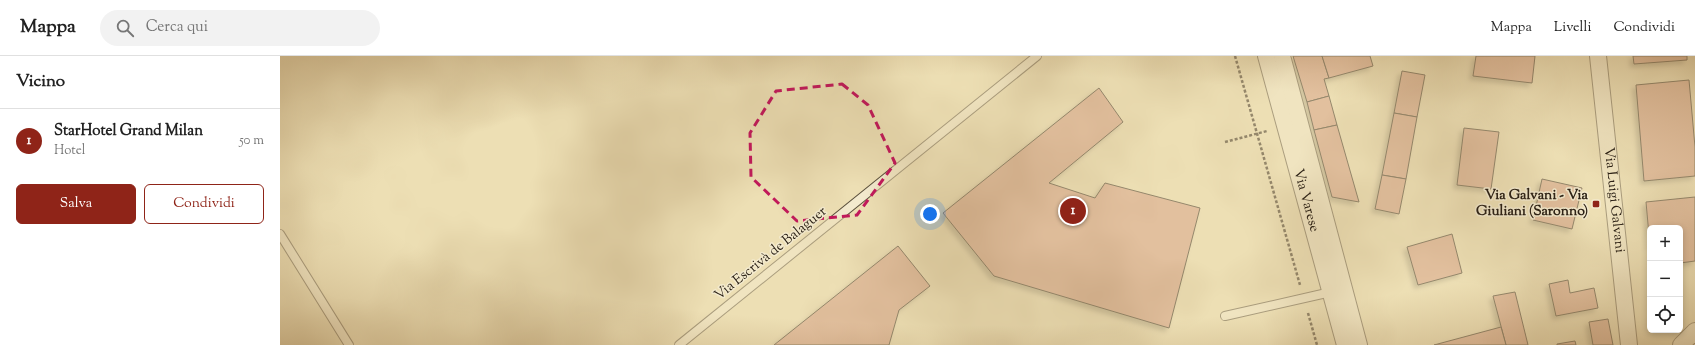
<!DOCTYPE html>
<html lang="it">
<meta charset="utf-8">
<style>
:root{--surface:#fff;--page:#f2f2f2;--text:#222;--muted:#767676;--line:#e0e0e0;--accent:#8f2418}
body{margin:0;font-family:"Sorts Mill Goudy",serif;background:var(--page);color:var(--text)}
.controls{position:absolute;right:12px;bottom:12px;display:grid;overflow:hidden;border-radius:6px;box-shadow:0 2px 6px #0003}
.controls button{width:36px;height:36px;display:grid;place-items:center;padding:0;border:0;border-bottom:1px solid var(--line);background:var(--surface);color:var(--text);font:20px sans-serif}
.you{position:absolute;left:650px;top:158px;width:14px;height:14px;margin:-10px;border:3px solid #fff;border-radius:50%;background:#1a73e8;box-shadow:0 0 0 6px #1a73e833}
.badge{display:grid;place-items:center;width:26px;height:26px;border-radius:50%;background:var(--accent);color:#fff;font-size:13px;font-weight:700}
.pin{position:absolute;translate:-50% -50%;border:2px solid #fff;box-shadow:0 1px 4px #0006}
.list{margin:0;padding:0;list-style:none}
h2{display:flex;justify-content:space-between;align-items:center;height:52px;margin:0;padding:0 16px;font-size:17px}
h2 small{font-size:13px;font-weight:400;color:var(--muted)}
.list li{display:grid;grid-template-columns:26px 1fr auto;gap:12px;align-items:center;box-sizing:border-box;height:64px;padding:0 16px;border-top:1px solid var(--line)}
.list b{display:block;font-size:15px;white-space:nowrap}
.list p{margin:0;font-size:13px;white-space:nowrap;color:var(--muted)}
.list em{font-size:13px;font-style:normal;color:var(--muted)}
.actions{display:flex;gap:8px;padding:12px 16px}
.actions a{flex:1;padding:9px 0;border:1px solid var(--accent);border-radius:6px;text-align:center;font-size:14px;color:var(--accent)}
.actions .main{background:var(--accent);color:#fff}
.icon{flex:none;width:22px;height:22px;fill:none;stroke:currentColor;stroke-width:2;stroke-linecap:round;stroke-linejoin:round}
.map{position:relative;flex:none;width:1415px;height:289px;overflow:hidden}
header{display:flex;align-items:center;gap:24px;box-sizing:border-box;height:56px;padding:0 20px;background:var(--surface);border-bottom:1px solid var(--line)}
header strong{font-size:19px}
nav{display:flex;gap:22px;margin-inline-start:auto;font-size:14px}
.search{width:280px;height:36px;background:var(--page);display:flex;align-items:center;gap:10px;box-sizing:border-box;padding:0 14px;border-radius:22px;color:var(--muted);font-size:15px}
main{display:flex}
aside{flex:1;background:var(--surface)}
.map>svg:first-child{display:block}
.building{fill:#d69b84;stroke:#2a2015;filter:url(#shadow)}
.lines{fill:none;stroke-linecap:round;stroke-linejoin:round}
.lane-casing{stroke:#5b503d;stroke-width:10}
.street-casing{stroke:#5b503d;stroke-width:18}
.path{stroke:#2a2015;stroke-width:2.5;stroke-dasharray:3 2;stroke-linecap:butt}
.lane{stroke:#f3eace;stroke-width:8}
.street{stroke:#f3eace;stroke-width:16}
.marked{fill:none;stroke:#c2185b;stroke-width:3;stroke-dasharray:8 5;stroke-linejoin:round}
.poi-dot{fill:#8f2418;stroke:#f3eace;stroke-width:1.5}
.labels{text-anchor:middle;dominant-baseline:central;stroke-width:3;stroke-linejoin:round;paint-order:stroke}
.poi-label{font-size:14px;font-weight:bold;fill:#2a2015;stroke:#f3eace;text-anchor:end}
.street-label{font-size:14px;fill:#2a2015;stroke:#f3eace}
</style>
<header>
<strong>Mappa</strong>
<div class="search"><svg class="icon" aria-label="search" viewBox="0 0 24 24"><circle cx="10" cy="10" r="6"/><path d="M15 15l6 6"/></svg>Cerca qui</div>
<nav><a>Mappa</a><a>Livelli</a><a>Condividi</a></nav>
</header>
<main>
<aside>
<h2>Vicino<small></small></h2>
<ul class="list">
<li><span class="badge">1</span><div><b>StarHotel Grand Milan</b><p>Hotel</p></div><em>50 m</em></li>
</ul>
<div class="actions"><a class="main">Salva</a><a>Condividi</a></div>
</aside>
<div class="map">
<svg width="1415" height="289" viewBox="0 0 1415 289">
<defs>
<filter id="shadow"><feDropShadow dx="-3.5" dy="3.5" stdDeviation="2" flood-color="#0004"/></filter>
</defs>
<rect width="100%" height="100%" fill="#eddfb4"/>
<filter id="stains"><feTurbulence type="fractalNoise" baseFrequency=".005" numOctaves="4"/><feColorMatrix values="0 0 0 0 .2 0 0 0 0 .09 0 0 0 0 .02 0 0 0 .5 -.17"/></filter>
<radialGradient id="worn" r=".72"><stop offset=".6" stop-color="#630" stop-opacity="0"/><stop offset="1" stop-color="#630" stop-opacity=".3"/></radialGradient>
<g class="building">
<path d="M1013 0H1042L1049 22 1044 23 1049 40 1027 46Z"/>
<path d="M1042 0H1090L1093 10 1049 22Z"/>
<path d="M1196 0H1255L1252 27 1193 20Z"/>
<path d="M1353 0H1407V4L1354 8Z"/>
<path d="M1122 15 1145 19 1137 61 1114 57Z"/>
<path d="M1409 24 1415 91V120L1364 125 1356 29Z"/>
<path d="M819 32 843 66 769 127 815 142 825 127 920 152 889 272 714 220 663 157Z"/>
<path d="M1049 40 1057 69 1034 74 1027 46Z"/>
<path d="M1114 57 1137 61 1126 123 1102 119Z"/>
<path d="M1057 69 1079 146 1052 141 1034 74Z"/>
<path d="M1184 72 1219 76 1211 133 1177 129Z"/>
<path d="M1102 119 1126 123 1119 158 1095 153Z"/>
<path d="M1262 123 1302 132 1292 173 1253 164Z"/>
<path d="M1415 141V205L1400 207V172H1370V190L1366 146Z"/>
<path d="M1172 178 1182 217 1138 229 1127 191Z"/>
<path d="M618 190 650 230 619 254 609 289H494Z"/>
<path d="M1288 224 1290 237 1314 232 1318 252 1276 260 1269 228Z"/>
<path d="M1235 236 1248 289H1226L1213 240Z"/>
<path d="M1328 263 1333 289H1313L1309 266Z"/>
<path d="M1221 271 1226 289H1154Z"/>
<path d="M1295 285 1296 289H1277V288Z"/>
</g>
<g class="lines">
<g class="lane-casing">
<g id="lane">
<path d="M0 178 69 289"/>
<path d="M945 260 1051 236"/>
<path d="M399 289 757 0"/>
</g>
</g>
<g class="street-casing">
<g id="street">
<path id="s1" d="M986 0 1065 289"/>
<path d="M1002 0 1079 289"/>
<path id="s2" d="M1318 0 1349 289"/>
<path d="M1401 289 1415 275"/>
</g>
</g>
<g class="path">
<path d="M955 0 1020 229"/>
<path d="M945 86 987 75"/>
<path d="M1028 257 1037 289"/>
</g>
<use href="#lane" class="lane"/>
<use href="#street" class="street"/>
</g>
<path d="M0 0H1415V289H0ZM562 28 588 49 615 107 577 159 517 165 471 121 470 77 496 35Z" fill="#eddfb4" fill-opacity=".55" fill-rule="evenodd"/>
<path class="marked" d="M562 28 588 49 615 107 577 159 517 165 471 121 470 77 496 35Z"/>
<rect class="poi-dot" x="1312" y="144" width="8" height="8" rx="2"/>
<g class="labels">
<g class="poi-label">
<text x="1308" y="140">Via Galvani - Via<tspan x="1308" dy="16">Giuliani (Saronno)</tspan></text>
</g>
<g class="street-label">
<text stroke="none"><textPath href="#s2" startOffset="145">Via Luigi Galvani</textPath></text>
<text stroke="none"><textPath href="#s1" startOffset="150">Via Varese</textPath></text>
<text transform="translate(491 198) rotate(-39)">Via Escrivà de Balaguer</text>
</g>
</g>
<rect width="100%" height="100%" filter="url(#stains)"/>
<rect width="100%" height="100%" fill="url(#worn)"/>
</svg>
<div class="controls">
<button>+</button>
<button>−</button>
<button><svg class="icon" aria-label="locate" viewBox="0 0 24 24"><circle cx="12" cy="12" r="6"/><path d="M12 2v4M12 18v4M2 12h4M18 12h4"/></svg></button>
</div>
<div class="you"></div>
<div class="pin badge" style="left:793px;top:155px">1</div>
</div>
</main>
